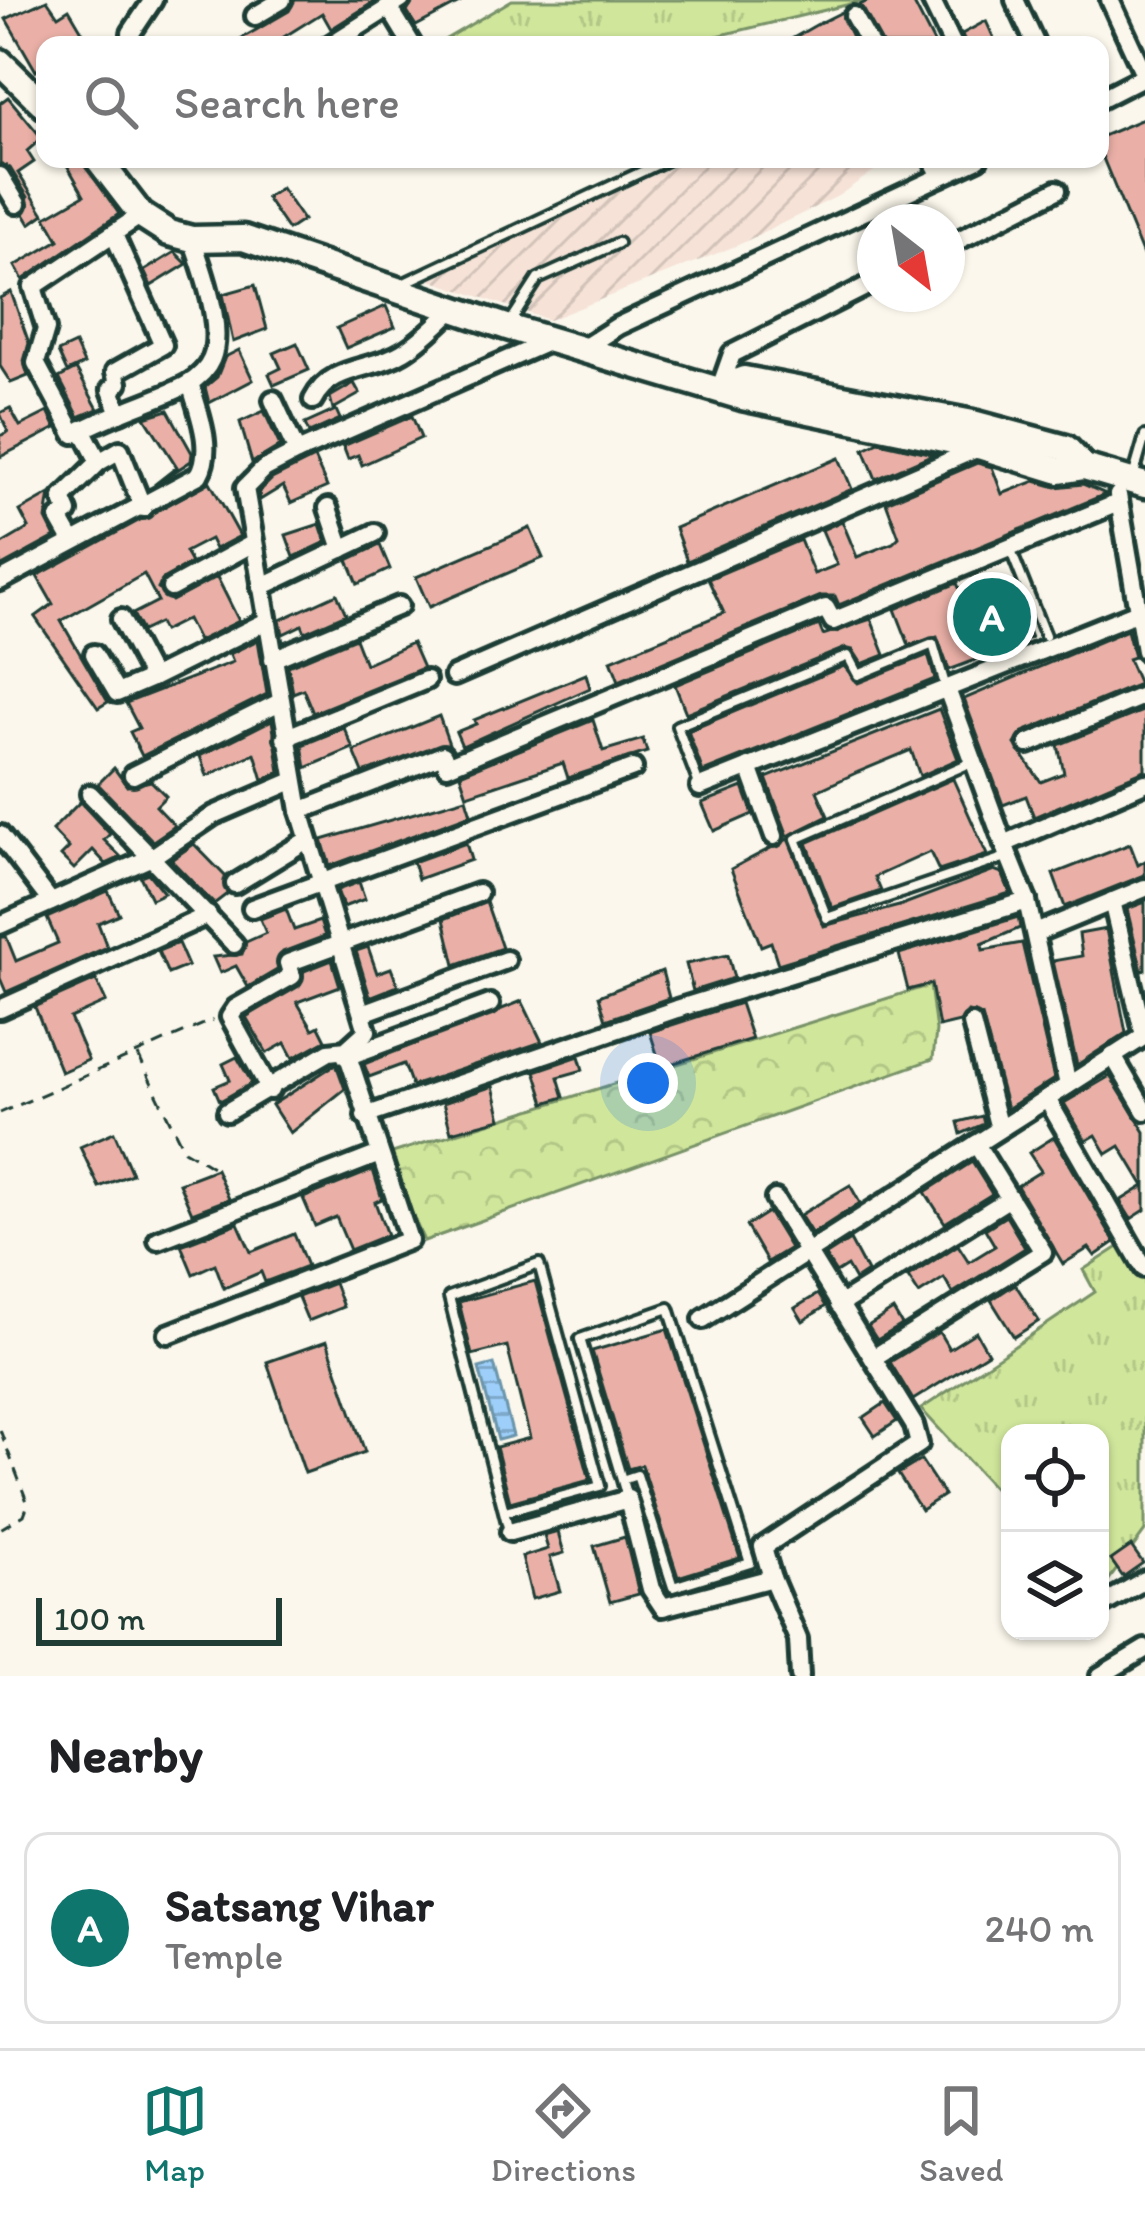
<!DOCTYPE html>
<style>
:root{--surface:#fff;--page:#f2f2f2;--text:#202124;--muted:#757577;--line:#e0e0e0;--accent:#0f766e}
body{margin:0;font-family:Itim,sans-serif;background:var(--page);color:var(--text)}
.controls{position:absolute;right:36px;bottom:36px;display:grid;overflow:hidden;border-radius:24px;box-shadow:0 3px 9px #0004}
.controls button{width:108px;height:108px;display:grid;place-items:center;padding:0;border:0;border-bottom:3px solid var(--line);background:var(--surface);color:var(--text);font:60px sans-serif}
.compass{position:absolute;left:857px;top:204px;width:108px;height:108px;border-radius:50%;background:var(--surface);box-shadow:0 3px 9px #0004;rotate:149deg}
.scale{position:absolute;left:36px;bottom:30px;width:246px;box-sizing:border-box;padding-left:12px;border:6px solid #1f3d34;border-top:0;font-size:33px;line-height:42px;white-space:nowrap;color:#1f3d34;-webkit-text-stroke:9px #fbf7ec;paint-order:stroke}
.you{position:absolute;left:648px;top:1083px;width:42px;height:42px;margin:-30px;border:9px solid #fff;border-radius:50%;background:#1a73e8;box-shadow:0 0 0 18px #1a73e833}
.badge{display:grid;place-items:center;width:78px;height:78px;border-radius:50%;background:var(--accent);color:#fff;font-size:39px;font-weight:700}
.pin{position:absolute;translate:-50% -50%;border:6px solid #fff;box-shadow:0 3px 12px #0006}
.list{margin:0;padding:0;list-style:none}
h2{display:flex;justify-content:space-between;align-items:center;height:156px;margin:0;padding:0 48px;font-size:51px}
h2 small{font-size:39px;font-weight:400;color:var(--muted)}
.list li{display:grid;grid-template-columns:78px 1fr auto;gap:36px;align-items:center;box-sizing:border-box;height:192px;margin:0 24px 24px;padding:0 24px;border:3px solid var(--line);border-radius:24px}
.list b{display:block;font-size:45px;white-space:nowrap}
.list p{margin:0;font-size:39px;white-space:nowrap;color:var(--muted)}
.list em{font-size:39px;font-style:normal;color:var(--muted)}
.icon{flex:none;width:66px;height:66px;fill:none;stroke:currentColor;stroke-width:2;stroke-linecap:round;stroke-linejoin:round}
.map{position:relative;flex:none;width:1145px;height:1676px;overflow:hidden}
.search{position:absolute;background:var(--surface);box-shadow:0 3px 9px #0004;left:36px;right:36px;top:36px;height:132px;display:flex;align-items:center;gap:30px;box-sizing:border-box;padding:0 42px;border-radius:24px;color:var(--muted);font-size:45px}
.sheet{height:372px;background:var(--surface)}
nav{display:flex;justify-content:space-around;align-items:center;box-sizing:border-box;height:168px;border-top:3px solid var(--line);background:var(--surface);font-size:33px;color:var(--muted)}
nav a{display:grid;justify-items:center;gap:6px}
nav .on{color:var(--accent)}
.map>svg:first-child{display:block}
.industrial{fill:url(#industrial-furrows)}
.grass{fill:url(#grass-tufts);stroke:#789268;stroke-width:3}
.forest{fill:url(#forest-crowns);stroke:#789268;stroke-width:3}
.water{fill:url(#water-rules);stroke:#6b95ab;stroke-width:3}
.building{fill:#eab0a7;stroke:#1f3d34;stroke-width:3}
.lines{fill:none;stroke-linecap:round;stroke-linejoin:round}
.service-casing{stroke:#1f3d34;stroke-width:16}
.minor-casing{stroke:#1f3d34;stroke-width:26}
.secondary-casing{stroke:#1f3d34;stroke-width:33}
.path{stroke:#1f3d34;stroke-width:3;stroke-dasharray:12 9;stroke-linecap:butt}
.service{stroke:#fbf7ec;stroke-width:8}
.minor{stroke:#fbf7ec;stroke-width:16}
.secondary{stroke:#fbf7ec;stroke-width:24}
</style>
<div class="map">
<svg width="1145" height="1676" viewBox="0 0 1145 1676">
<defs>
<pattern id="industrial-furrows" width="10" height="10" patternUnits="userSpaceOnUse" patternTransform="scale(3)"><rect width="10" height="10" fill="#f6e2d7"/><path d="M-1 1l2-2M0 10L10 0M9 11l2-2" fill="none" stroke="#d2c3b9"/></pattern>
<pattern id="grass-tufts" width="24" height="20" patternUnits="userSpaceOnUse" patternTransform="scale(3)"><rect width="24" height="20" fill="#d0e69b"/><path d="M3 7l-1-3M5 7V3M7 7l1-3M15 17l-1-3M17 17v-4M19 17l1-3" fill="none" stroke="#b2c686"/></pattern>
<pattern id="forest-crowns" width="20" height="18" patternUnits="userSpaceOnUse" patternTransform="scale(3)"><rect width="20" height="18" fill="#d0e69b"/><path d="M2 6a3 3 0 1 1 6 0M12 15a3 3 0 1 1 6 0" fill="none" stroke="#b2c686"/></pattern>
<pattern id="water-rules" width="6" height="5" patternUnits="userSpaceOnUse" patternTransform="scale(3)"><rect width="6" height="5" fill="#9dcffa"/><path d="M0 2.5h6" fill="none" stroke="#7fa9cb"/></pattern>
</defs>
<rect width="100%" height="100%" fill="#fbf7ec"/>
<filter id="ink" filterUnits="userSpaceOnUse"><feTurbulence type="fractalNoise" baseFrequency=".00833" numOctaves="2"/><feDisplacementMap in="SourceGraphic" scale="24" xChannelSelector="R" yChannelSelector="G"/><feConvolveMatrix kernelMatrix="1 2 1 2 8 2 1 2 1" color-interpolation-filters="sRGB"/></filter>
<g filter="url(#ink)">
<path class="industrial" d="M690 159H891L838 196 738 245 549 320 424 278Z"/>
<g class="grass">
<path d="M512 0H867L680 45H436Z"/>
<path d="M1134 1237 1145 1252V1531L1100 1592V1433H1010V1506L921 1409 1095 1292 1083 1270Z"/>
</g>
<path class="forest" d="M930 985 936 1031 933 1059 424 1241 386 1155Z"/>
<path class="water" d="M494 1364 513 1436 498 1440 479 1368Z"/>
<g class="building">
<path d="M47 0 58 16 69 9 82 31 61 45H45V64L36 71 6 19Z"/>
<path d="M295 0H377L331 29 322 13 271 45H230L289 11Z"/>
<path d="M414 0H465L416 26 407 12Z"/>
<path d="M870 0H912L935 45H883L860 5Z"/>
<path d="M842 12 855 45H781L816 25Z"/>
<path d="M986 21 997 45H966L962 34Z"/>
<path d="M8 97 42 138 27 151 34 162 18 173 44 214 30 224 24 214 28 197 10 168 0 163V103Z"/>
<path d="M1145 118V260L1100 151V137Z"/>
<path d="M74 159 82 160 119 214 23 280 15 266 59 240 46 217 84 195 67 165Z"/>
<path d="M281 188 303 220 288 230 266 198Z"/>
<path d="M175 252 187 264 151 286 144 271Z"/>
<path d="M255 285 267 329 233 342 223 294Z"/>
<path d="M11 292 29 343 24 361 28 376 11 383 0 366V298Z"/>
<path d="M386 306 395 327 346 348 337 328Z"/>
<path d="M297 343 309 370 274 385 269 374 281 368 274 353Z"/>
<path d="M75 344 84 364 67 372 58 352Z"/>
<path d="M239 350 253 380 209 403 205 387 217 377 225 357Z"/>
<path d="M76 369 98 409 79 417 59 378Z"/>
<path d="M354 383 360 394 333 409 330 397Z"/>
<path d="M10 408 20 426 48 412 56 428 0 457V436L8 432 0 413Z"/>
<path d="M168 410 192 453 191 461 154 485 177 467 145 417Z"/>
<path d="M336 410 340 419 309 433 305 424Z"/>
<path d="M264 411 280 446 252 463 240 422Z"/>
<path d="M412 416 421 438 362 465 358 455 348 459 343 446Z"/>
<path d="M879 442 933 454 876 479 864 449Z"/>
<path d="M314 458 327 487 291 503 283 486 260 500 259 492 272 479Z"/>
<path d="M839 458 852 489 687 561 675 528Z"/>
<path d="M977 463 992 467 1002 494 1035 481 1056 487 1083 484 1106 494 839 605 835 596H821L619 681 611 660 724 613 708 579 800 540 814 574 837 565 822 530 842 521 857 557 893 543 899 537 886 502Z"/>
<path d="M210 482 240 536 215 549 210 539 185 552 191 563 164 578 158 589 172 601 217 577 239 621 198 641 187 619 163 631 159 623 142 631 133 614 158 601 144 574 61 621 108 702 98 708 35 617 53 604 37 576Z"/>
<path d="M50 494 46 519 55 537 0 567V545L29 528 20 511Z"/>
<path d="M320 524 326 542 294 557 286 535Z"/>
<path d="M530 528 543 558 429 607 416 577Z"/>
<path d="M380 545 390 569 358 584 348 560Z"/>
<path d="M957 583 972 619 1014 596 1031 638 979 653 981 658 949 670 937 637 909 645 895 609Z"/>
<path d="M337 594 346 614 305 632 302 625 283 634 280 620Z"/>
<path d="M871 619 885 655 862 664 853 650 845 648 686 713 675 685 819 625 823 635Z"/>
<path d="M1127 630 1134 657 1128 659 1139 684 1023 732 1015 744 1041 782 1064 773 1058 745 1145 710V770L1034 817 1026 796 1003 805 964 699Z"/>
<path d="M355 638 365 664 412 643 423 668 313 713 303 689 293 693 288 666Z"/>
<path d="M258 640 267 694 142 756 130 732 139 728 126 703 233 662 230 654Z"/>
<path d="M928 655 935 679 703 772 688 731 844 666 858 683Z"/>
<path d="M586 674 590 688 462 746 456 732 476 724 474 720Z"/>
<path d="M939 709 958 759 920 776 911 750 858 772 817 791 828 816 788 836 766 778Z"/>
<path d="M439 716 449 744 363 773 354 751Z"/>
<path d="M272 720 280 772 263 780 255 753 207 776 200 756Z"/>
<path d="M593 720 603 751 643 739 647 752 568 778 563 763 467 795 460 774Z"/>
<path d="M344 728 353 748 306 768 302 745Z"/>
<path d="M114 768 127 786 151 781 166 796 156 806 175 826 153 841 98 784Z"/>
<path d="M953 779 987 855 939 871 930 852 875 877 881 891 832 908 807 843Z"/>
<path d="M743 787 753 814 714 831 702 803Z"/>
<path d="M466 798 471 814 330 866 322 840Z"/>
<path d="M80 802 110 834 104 840 121 857 106 864 93 850 74 869 61 856 69 848 52 830Z"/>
<path d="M788 839 824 926 899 906 994 870 1002 873 1010 893 778 964 771 942 761 946 731 869Z"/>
<path d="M466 843 471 860 418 879 413 862Z"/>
<path d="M194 844 225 876 227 894 214 904 171 860Z"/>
<path d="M1130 844 1138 865 1145 861V875L1065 907 1053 874Z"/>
<path d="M148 873 164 893 151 899 140 876Z"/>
<path d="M359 882 365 899 343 907 337 890Z"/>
<path d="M108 891 119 914 98 923 107 947 6 992 0 978V938L6 936 16 961 58 943 47 918Z"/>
<path d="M486 902 502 948 455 965 444 919Z"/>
<path d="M1145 902V970L1142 971 1127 909Z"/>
<path d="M286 909 294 930 320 921 325 936 283 952 277 970 248 987 236 966 220 973 213 957 242 954 246 942 266 933 260 919Z"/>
<path d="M1018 917 1020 928 982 944 983 950 1022 943 1054 1079 1007 1109 982 1016 968 1012 960 1022 939 1027 931 984 908 990 899 954Z"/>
<path d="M1106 929 1126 1033 1077 1065 1053 961 1082 956 1079 934Z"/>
<path d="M178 943 188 966 168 974 158 951Z"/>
<path d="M368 947 377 973 391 968 398 986 370 997 356 951Z"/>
<path d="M728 955 734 978 693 991 686 964Z"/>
<path d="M332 960 340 986 297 1002 313 1029 319 1026 326 1040 293 1058 285 1043 267 1053 246 1017 299 986 304 971Z"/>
<path d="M662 971 669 998 606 1020 599 996Z"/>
<path d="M96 980 106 1002 70 1018 88 1060 61 1072 35 1007Z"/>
<path d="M522 1001 542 1042 412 1086 404 1064 369 1077 364 1064Z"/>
<path d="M740 1003 752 1039 661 1067 650 1032Z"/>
<path d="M579 1056 583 1070 558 1077 564 1097 545 1103 535 1071Z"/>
<path d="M237 1057 252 1083 220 1101 214 1087 230 1080 223 1064Z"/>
<path d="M336 1064 345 1089 290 1133 272 1105Z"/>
<path d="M1110 1076 1145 1132V1210L1131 1219 1120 1201 1144 1186 1120 1146 1107 1154 1096 1135 1086 1141 1064 1103Z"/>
<path d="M493 1086 501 1119 451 1132 443 1103Z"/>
<path d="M982 1116 984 1124 961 1134 958 1122Z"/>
<path d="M114 1132 132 1174 99 1187 80 1147Z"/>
<path d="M1054 1137 1115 1242 1095 1256 1089 1248 1063 1264 1017 1186 1041 1171 1029 1153Z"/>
<path d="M972 1162 992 1194 945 1223 925 1192Z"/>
<path d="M216 1169 229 1199 192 1213 179 1183Z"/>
<path d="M373 1170 382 1199 375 1202 387 1235 350 1250 336 1217 315 1226 303 1198Z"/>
<path d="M850 1185 860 1203 812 1234 800 1215Z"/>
<path d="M768 1212 790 1248 767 1262 746 1226Z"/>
<path d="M1006 1216 1025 1248 953 1293 944 1278 919 1294 908 1277 958 1245 969 1262 995 1246 985 1229Z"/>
<path d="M238 1223 251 1252 294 1234 307 1266 265 1282 261 1272 224 1288 215 1264 193 1274 181 1245Z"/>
<path d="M850 1240 867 1272 855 1280 847 1266 836 1273 825 1256Z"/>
<path d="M535 1281 590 1480 510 1502 496 1447 530 1438 507 1346 472 1355 459 1302Z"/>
<path d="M334 1283 343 1307 308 1321 298 1297Z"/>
<path d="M1015 1284 1039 1321 1014 1337 991 1300Z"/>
<path d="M818 1294 826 1306 803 1321 795 1308Z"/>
<path d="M893 1310 902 1325 877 1340 868 1326Z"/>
<path d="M667 1329 740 1558 678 1577 642 1465 628 1469 592 1351Z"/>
<path d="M939 1332 949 1349 976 1332 988 1353 913 1400 890 1362Z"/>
<path d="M327 1341 365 1452 305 1473 267 1362Z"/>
<path d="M885 1403 897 1421 875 1436 863 1418Z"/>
<path d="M921 1460 944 1495 921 1510 898 1474Z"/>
<path d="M558 1532 564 1553 550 1557 560 1591 532 1599 522 1557 548 1549 544 1536Z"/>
<path d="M625 1537 639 1594 610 1602 594 1546Z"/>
<path d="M1131 1546 1143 1563 1123 1577 1111 1560Z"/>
</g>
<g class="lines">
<g class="service-casing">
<g id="service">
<path d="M402 284 669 159"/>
<path d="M511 321 538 279 618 243"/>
<path d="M1134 474 1145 436"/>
<path d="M1011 551 1045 636"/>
<path d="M972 762 796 839 827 918 1009 856"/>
<path d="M700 787 677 726 848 656 858 675 933 644 946 688"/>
<path d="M622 1480 637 1475 673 1587 750 1563 669 1308 580 1339 622 1480 627 1498"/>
<path d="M505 1512 600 1486 539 1264 449 1297 509 1531"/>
</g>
</g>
<g class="minor-casing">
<g id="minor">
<path d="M931 0 953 45"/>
<path d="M1015 0 1036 45"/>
<path d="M1110 0 1145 76"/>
<path d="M389 7 412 45"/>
<path d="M255 16 282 0"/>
<path d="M854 16 870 45"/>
<path d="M132 45 131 33 153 0"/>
<path d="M330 45 401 0"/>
<path d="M1100 99 1145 76"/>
<path d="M932 159 941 176"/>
<path d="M0 176 17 204"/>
<path d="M141 215 33 287 46 329 36 363 74 434C192 372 252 405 192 239"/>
<path d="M115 237 163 345 115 372 118 383 111 390 120 413"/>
<path d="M947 246 1057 190"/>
<path d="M582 349 618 326 978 159"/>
<path d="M720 388 732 354 875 282"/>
<path d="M273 400 297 452"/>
<path d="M313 400C331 364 373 371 403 352 422 341 438 323 454 309"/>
<path d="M82 429 99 462 120 450 143 508"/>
<path d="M1118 495 1145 651"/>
<path d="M328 508 342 549"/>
<path d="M72 541 59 518 68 512 62 498 99 462"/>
<path d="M0 581 199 475C214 449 199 414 191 386"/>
<path d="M261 587 375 533"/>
<path d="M171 588 252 544"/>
<path d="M121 619 152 678 267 621"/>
<path d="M94 654 117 693 152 678"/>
<path d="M273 659 399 606"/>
<path d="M454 676 981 447"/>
<path d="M947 689 1004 844"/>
<path d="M285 738 426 680"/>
<path d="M1028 744 1145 695"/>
<path d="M749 767 774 836"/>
<path d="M133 775 280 702"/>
<path d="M700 787 1138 612"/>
<path d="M90 794 234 944"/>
<path d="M300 811 443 755 447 766 826 608 833 621 1118 503"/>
<path d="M0 835 51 902"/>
<path d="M235 884 307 840"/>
<path d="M1027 901 1068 1085"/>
<path d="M1112 901 1144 1036"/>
<path d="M252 908 633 768"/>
<path d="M0 925 152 857 214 815 293 781"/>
<path d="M1038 932 1145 888"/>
<path d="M0 1009 208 915"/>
<path d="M363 1013 506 960"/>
<path d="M972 1024 999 1129"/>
<path d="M1113 1056 1145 1111"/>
<path d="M346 1057 490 1004"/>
<path d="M270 1090 230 1017 236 1008 292 976 288 963 478 893"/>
<path d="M1047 1099 1144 1268"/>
<path d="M227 1112 329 1052 346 1050 367 1031 300 811 245 488 264 469 297 452 550 341"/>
<path d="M365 1116 677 1009 1027 901 1004 844 1145 783"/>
<path d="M158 1240 377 1155"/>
<path d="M839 1305 1010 1198"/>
<path d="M703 1319 1145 1036"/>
<path d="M168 1334 409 1240 346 1050"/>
<path d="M873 1358 1043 1252 976 1144"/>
<path d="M510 1532 628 1499 651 1589 663 1607 772 1578 763 1547 919 1444 914 1425 775 1199"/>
<path d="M772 1578 798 1639 800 1676"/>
<path d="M1100 1606 1145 1580"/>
<path d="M1100 1676 1145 1649"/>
</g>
</g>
<g class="secondary-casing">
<g id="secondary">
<path d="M0 62 45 106"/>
<path d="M98 159 141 215 169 233 192 239 243 238 507 327 742 397 982 447 1060 471 1084 467 1145 485"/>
<path d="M720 388 744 379 973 423 1066 448 1084 467"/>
</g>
</g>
<g class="path">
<path d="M138 1055 184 1150 219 1171"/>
<path d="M0 1113 213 1020"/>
<path d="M0 1430 28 1504 24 1515 0 1529"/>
</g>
<use href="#service" class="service"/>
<use href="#minor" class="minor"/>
<use href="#secondary" class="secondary"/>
</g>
</g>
</svg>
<div class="controls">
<button><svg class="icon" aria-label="locate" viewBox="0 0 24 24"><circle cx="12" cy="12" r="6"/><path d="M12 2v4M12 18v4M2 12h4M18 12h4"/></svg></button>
<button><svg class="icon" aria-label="layers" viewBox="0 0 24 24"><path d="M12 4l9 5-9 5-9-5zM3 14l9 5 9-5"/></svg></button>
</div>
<svg class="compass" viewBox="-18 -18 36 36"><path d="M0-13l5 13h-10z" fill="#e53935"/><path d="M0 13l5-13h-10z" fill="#757577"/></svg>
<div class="scale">100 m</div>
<div class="you"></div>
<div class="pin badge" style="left:992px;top:617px">A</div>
<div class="search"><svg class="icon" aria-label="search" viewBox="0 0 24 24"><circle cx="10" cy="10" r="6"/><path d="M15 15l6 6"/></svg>Search here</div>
</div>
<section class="sheet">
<h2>Nearby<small></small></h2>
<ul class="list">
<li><span class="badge">A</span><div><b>Satsang Vihar</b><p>Temple</p></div><em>240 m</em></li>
</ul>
</section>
<nav>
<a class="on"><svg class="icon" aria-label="map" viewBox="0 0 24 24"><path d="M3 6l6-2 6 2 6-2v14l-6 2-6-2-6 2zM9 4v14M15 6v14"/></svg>Map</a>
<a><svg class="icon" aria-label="directions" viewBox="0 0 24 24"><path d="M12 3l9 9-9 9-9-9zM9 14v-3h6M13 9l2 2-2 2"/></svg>Directions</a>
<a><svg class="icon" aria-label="saved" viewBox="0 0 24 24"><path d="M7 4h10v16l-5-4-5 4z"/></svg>Saved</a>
</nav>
